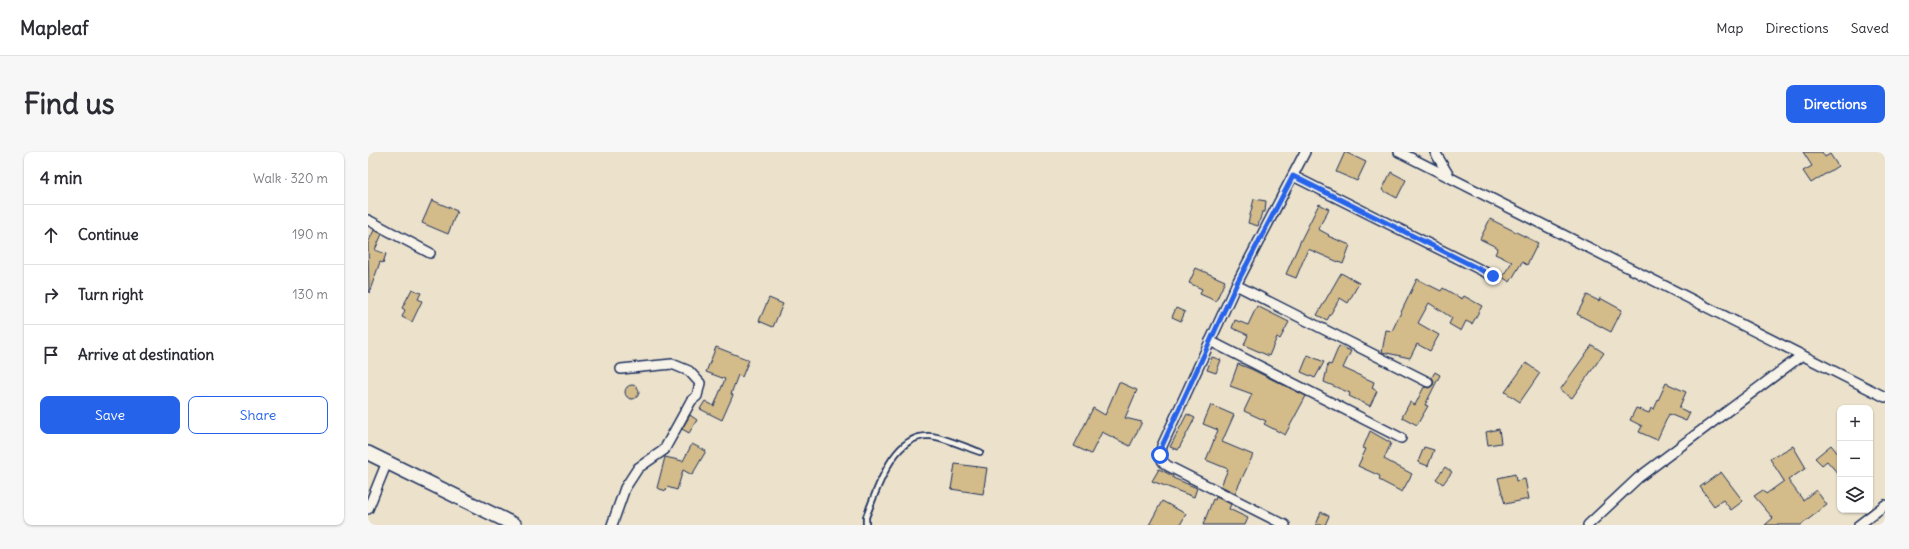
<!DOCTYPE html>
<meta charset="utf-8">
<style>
:root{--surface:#fff;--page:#f7f7f7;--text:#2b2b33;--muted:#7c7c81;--line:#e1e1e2;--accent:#2563eb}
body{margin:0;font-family:Delius,sans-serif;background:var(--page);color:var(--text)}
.controls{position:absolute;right:12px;bottom:12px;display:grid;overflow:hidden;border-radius:8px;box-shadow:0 1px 3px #0004}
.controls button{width:36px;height:36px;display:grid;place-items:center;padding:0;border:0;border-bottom:1px solid var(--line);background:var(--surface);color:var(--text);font:20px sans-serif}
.stop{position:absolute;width:12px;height:12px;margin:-9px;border:3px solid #2563eb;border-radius:50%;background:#fff}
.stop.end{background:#2563eb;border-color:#fff;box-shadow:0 1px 4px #0008}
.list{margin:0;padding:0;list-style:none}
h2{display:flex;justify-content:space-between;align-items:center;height:52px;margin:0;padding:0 16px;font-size:17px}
h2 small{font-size:13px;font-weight:400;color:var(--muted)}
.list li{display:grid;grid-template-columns:26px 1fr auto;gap:12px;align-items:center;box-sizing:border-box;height:60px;padding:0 16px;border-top:1px solid var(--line)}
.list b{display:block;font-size:15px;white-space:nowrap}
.list em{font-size:13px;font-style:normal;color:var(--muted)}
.actions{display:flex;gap:8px;padding:12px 16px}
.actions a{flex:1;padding:9px 0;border:1px solid var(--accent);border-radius:8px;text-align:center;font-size:14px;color:var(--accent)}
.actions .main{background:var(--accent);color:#fff}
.icon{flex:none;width:22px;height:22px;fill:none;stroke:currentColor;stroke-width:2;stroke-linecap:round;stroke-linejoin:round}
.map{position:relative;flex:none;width:1517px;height:373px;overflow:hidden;border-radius:8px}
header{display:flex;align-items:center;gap:24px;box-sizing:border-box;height:56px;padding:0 20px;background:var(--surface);border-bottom:1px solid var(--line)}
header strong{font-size:19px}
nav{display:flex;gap:22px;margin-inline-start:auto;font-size:14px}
.intro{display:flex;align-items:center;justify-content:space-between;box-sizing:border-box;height:96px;padding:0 24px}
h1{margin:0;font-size:28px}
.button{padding:10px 18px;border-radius:8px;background:var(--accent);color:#fff;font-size:14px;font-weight:700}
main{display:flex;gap:24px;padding:0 24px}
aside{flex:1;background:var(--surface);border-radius:8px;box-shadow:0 1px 3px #0004}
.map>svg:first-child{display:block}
.building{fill:#d3bb8a;stroke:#1b2f5e}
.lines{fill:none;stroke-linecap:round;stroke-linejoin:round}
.lane-casing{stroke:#1b2f5e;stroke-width:8}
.street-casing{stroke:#1b2f5e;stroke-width:12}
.secondary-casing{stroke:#1b2f5e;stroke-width:16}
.lane{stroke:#f7f3e8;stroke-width:4.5}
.street{stroke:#f7f3e8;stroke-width:9}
.secondary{stroke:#f7f3e8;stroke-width:13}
.route{stroke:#2563eb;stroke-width:5}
</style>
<header>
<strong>Mapleaf</strong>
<nav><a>Map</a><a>Directions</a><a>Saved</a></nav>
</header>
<div class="intro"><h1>Find us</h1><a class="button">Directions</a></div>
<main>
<aside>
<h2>4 min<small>Walk · 320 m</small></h2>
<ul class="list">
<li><svg class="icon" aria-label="ahead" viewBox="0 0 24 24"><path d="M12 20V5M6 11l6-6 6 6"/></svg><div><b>Continue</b></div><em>190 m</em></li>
<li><svg class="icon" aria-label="right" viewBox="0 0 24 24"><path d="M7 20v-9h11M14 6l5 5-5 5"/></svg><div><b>Turn right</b></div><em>130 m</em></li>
<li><svg class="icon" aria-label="arrive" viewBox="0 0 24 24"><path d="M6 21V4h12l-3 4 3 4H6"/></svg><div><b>Arrive at destination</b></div></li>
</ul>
<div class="actions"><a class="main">Save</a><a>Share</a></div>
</aside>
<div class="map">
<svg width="1517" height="373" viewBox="0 0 1517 373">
<rect width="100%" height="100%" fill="#ece2cc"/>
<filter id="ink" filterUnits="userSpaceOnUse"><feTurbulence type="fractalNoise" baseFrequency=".025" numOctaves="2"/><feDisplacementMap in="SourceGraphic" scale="8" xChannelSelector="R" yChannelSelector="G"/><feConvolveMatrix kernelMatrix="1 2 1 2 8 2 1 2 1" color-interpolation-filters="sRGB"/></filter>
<g filter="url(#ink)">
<g class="building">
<path d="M977 0 998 10 989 29 968 20Z"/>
<path d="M1435 0H1454L1457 5 1462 2 1470 14 1443 31 1435 19 1444 14Z"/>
<path d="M1023 20 1038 28 1029 46 1014 38Z"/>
<path d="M886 47 898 49 897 60H894L890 74 880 71Z"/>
<path d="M64 48 89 59 80 82 54 71Z"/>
<path d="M951 52 961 57 950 77 961 83 960 84 982 93 975 112 940 97 928 126 918 122 933 88Z"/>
<path d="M1122 67 1170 91 1159 113 1154 110 1142 130 1134 125 1144 110 1127 102 1130 96 1112 87Z"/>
<path d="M6 78 14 82 7 98 18 102 15 111 12 110 1 141 0 91Z"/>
<path d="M828 116 857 129 848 149 832 142 834 137 821 131Z"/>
<path d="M973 121 991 131 980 151 972 146 959 168 949 163Z"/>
<path d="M1049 127 1073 139 1075 136 1094 147 1096 144 1114 154 1104 172 1098 169 1093 179 1081 172 1084 166 1061 151 1050 171 1071 183 1062 199 1049 192 1042 206 1014 200 1018 178 1024 179Z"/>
<path d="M44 137 53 141 50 147 54 149 44 170 34 165 37 158 34 156Z"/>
<path d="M1219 143 1231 149 1232 146 1254 158 1243 180 1209 162Z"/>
<path d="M401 146 415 152 405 175 391 169Z"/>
<path d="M889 154 921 170 912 187 909 185 901 204 876 193 880 183 864 176 867 168 880 173Z"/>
<path d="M808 156 817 160 813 169 804 165Z"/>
<path d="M1224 193 1236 201 1204 246 1192 238Z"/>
<path d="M971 194 983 199 975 216 1006 230 1004 236 1009 239 1002 254 981 244 982 241 956 230 960 212 963 213Z"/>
<path d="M348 195 381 208 374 225 370 223 363 242 365 243 354 268 332 257 337 249 346 254 357 227 338 220Z"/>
<path d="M940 203 956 210 947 226 933 220Z"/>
<path d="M844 205 853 208 848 221 839 218Z"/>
<path d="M1158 211 1172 221 1152 250 1137 240Z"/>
<path d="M870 212 883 217 938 244 917 283 896 272 898 269 876 259 884 242 862 234Z"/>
<path d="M1067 220 1072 223 1057 253 1060 254 1049 273 1034 265 1042 250 1047 253 1056 235 1061 236 1065 233 1066 229 1064 225Z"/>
<path d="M751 230 769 238 757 266 774 270 762 294 734 280 723 302 706 294 725 256 737 263Z"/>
<path d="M1298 231 1318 240 1311 256 1322 261 1318 269 1301 262 1289 288 1271 280 1274 274 1262 268 1268 256 1281 261 1283 256 1286 257Z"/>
<circle cx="264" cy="240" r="7"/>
<path d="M843 253 866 263 854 290 885 303 867 341 853 334 860 317 838 308 850 278 835 272Z"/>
<path d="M819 262 827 266 810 298 802 295Z"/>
<path d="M322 263 329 268 321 281 314 277Z"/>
<path d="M1131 277 1133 291 1120 293 1118 280Z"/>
<path d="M1002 279 1023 291 1016 307 1044 322 1034 340 1011 328 1012 324 990 314 998 297 995 296Z"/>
<path d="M324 292 338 299 324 323 315 318 309 338 299 335 298 339 289 336 297 305 315 309Z"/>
<path d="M1463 293 1472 304V324L1459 309 1454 313 1447 306Z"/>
<path d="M1425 294 1438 316 1420 328 1435 348 1448 338 1459 353 1433 373H1397L1405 366 1386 344 1395 338 1398 342 1416 329 1402 307Z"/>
<path d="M1056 295 1066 298 1060 314 1050 310Z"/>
<path d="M587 312 619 316 615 342 583 337Z"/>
<path d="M1077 315 1084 320 1075 332 1068 327Z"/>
<path d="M791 317 805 324V326L829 336 826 345 784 329Z"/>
<path d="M1353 320 1375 349 1363 358 1355 348 1346 354 1332 335Z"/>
<path d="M1147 322 1148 329 1157 327 1161 347 1137 352 1130 326Z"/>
<path d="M848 345 863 352 861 357 880 366 877 373H835L845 347 847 348Z"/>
<path d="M794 349 818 362 812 373H781Z"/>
<path d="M953 360 961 364 957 373H948Z"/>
</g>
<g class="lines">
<g class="lane-casing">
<path id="lane" d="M498 373V365C509 338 525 281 562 284 572 284 600 296 612 300"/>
</g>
<g class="street-casing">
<g id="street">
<path d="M1031 0 1517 245"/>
<path d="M1067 0 1081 24"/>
<path d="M925 24 1125 124"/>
<path d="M0 68 62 101"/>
<path d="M868 133 1060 230"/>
<path d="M842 189 1033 286"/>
<path d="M0 357 19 310"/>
<path d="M244 373 257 336 270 316 296 298 323 249 329 244 332 231 321 219 304 212 253 217"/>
<path d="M917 373 800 314C792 309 792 304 794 294L868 133 937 0"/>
<path d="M1220 373 1270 326 1433 204"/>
<path d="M1491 373 1517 353"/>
</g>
</g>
<g class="secondary-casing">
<path id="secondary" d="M0 301 147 373"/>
</g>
<use href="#lane" class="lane"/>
<use href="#street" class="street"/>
<use href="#secondary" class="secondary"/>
</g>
</g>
<g class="lines" filter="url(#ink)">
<path class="route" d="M792 303 794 294 868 133 925 24 1125 124"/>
</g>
</svg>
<div class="controls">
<button>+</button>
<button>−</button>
<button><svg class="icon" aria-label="layers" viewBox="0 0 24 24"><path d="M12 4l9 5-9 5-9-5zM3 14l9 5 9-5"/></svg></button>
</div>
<div class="stop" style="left:792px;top:303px"></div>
<div class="stop end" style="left:1125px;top:124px"></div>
</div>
</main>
